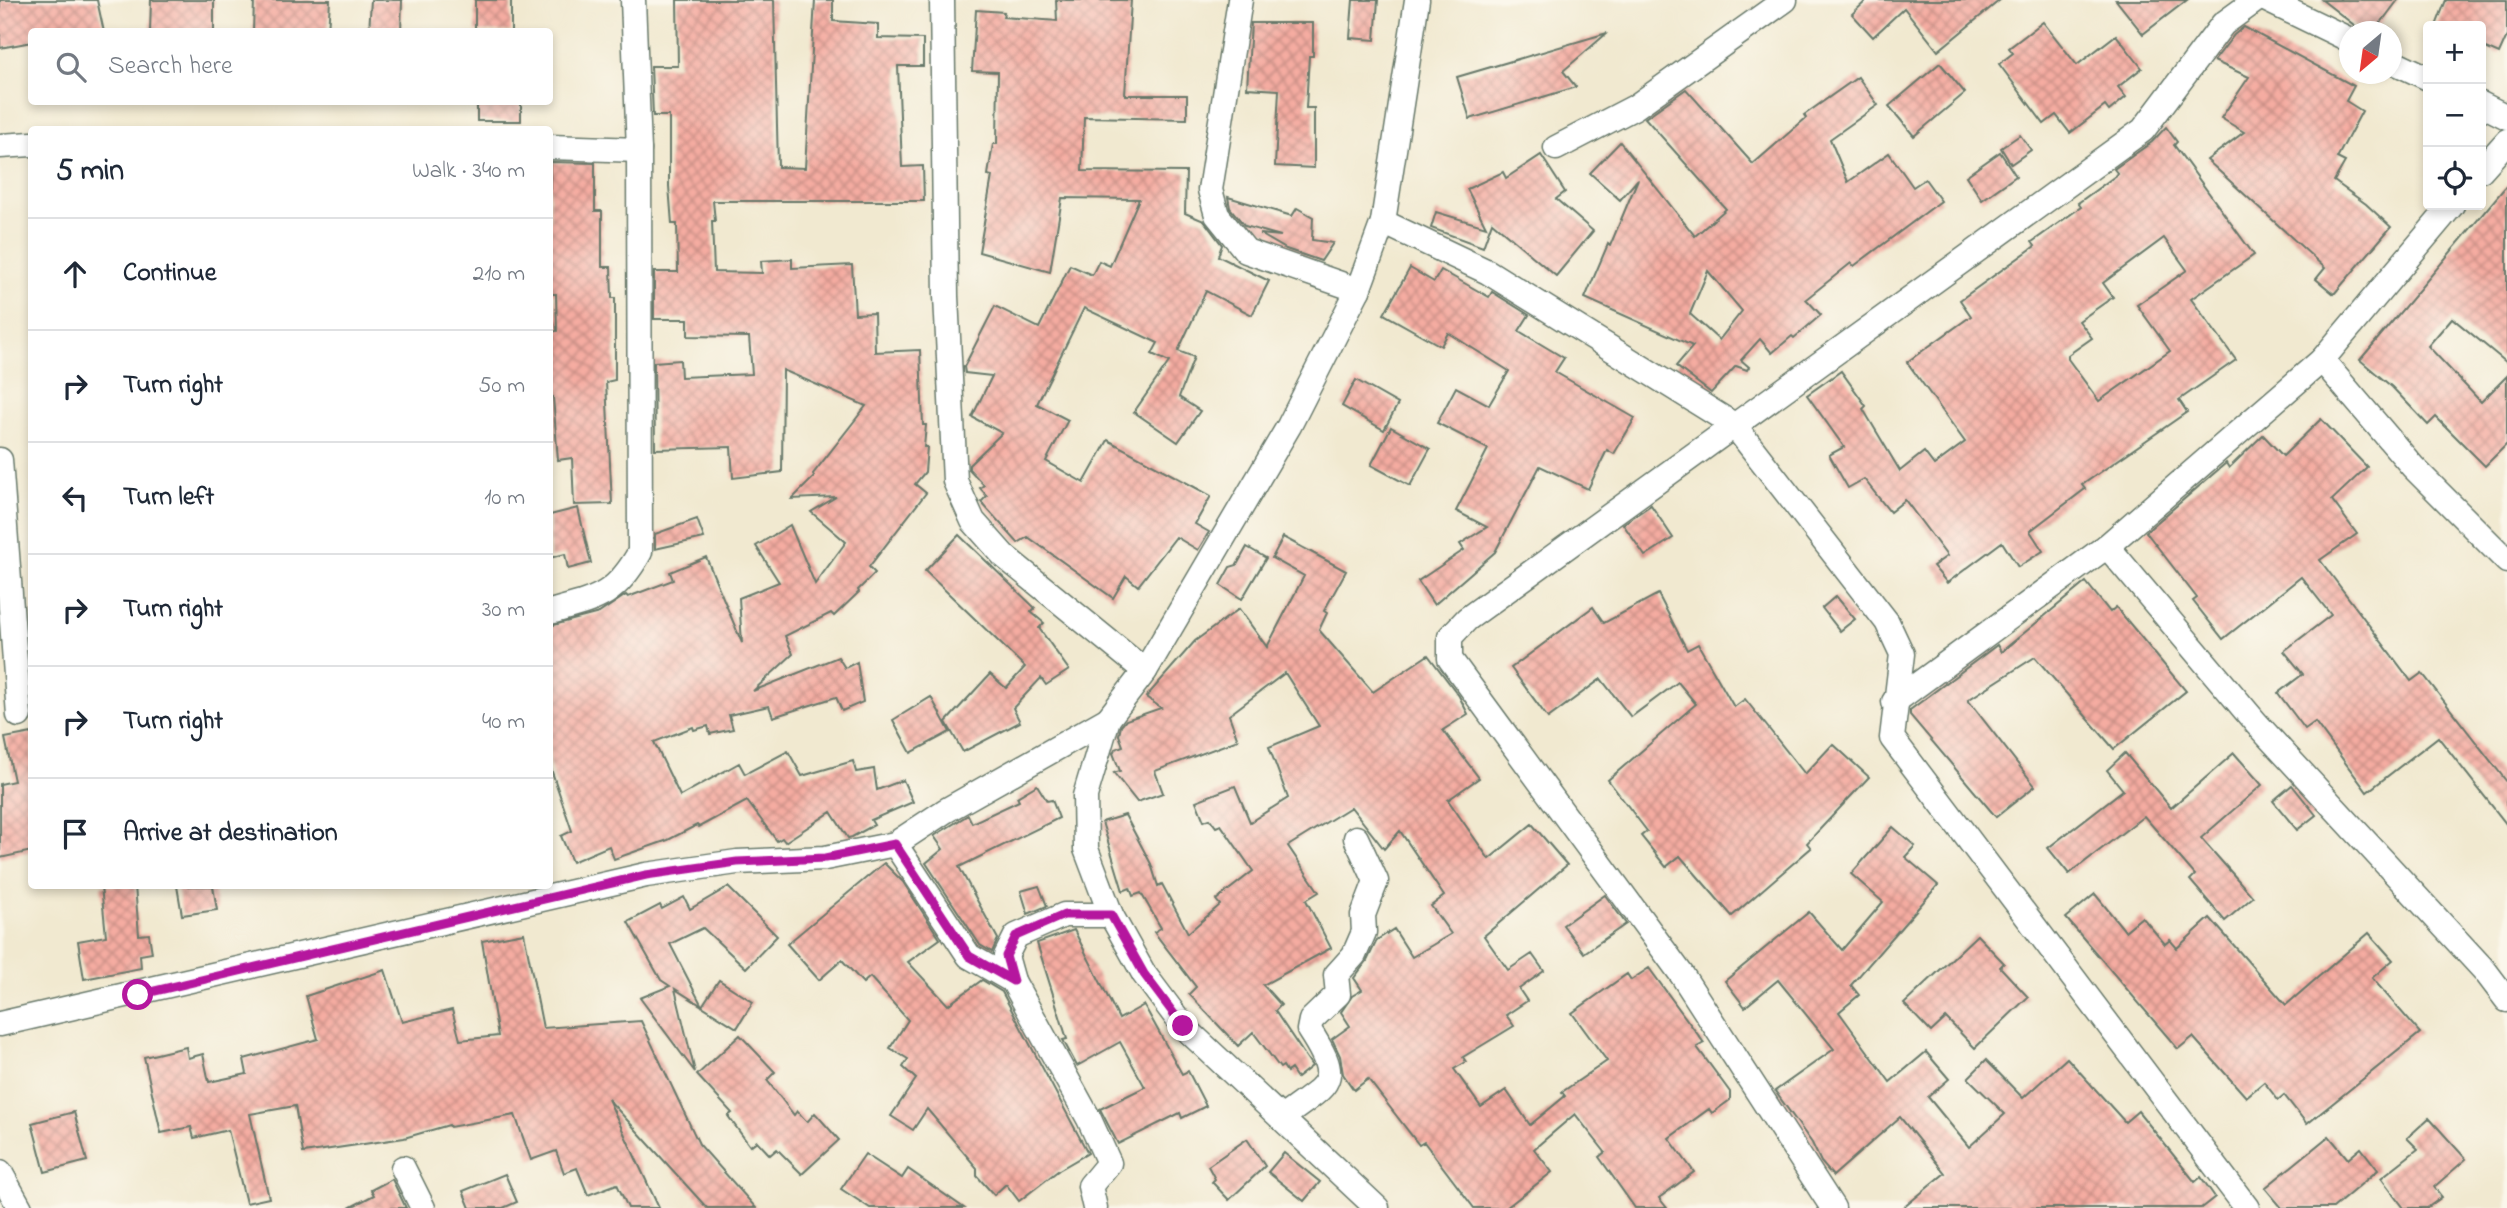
<!DOCTYPE html>
<meta charset="utf-8">
<style>
:root{--surface:#fff;--page:#f6f6f7;--text:#1f2937;--muted:#747a83;--line:#e0e1e3}
body{margin:0;font-family:"Indie Flower",sans-serif;background:var(--page);color:var(--text)}
.controls{position:absolute;right:21px;top:21px;display:grid;overflow:hidden;border-radius:7px;box-shadow:0 4px 10px #0003}
.controls button{width:63px;height:63px;display:grid;place-items:center;padding:0;border:0;border-bottom:2px solid var(--line);background:var(--surface);color:var(--text);font:35px sans-serif}
.compass{position:absolute;left:2339px;top:21px;width:63px;height:63px;border-radius:50%;background:var(--surface);box-shadow:0 4px 10px #0003;rotate:209deg}
.stop{position:absolute;width:21px;height:21px;margin:-16px;border:5px solid #b5179e;border-radius:50%;background:#fff}
.stop.end{background:#b5179e;border-color:#fff;box-shadow:0 2px 7px #0008}
.list{margin:0;padding:0;list-style:none}
h2{display:flex;justify-content:space-between;align-items:center;height:91px;margin:0;padding:0 28px;font-size:30px}
h2 small{font-size:23px;font-weight:400;color:var(--muted)}
.list li{display:grid;grid-template-columns:46px 1fr auto;gap:21px;align-items:center;box-sizing:border-box;height:112px;padding:0 28px;border-top:2px solid var(--line)}
.list b{display:block;font-size:26px;white-space:nowrap}
.list em{font-size:23px;font-style:normal;color:var(--muted)}
.icon{flex:none;width:38px;height:38px;fill:none;stroke:currentColor;stroke-width:2;stroke-linecap:round;stroke-linejoin:round}
.map{position:relative;flex:none;width:2507px;height:1208px;overflow:hidden}
.search{position:absolute;background:var(--surface);box-shadow:0 4px 10px #0003;left:28px;top:28px;width:525px;height:77px;display:flex;align-items:center;gap:18px;box-sizing:border-box;padding:0 24px;border-radius:7px;color:var(--muted);font-size:26px}
.panel{position:absolute;background:var(--surface);box-shadow:0 4px 10px #0003;left:28px;top:126px;width:525px;height:763px;border-radius:7px}
.map>svg:first-child{display:block}
.building{fill:url(#building-cross-hatch);fill-rule:evenodd}
.lines{fill:none;stroke-linecap:round;stroke-linejoin:round}
.street-casing{stroke:#68796b;stroke-width:27}
.street{stroke:#fff;stroke-width:24}
.route{stroke:#b5179e;stroke-width:9}
</style>
<div class="map">
<svg width="2507" height="1208" viewBox="0 0 2507 1208">
<defs>
<pattern id="building-cross-hatch" width="8" height="8" patternUnits="userSpaceOnUse" patternTransform="scale(1.75)"><rect width="8" height="8" fill="#f5aca1"/><path d="M0 0l8 8M0 8l8-8" fill="none" stroke="#c68d84"/></pattern>
</defs>
<rect width="100%" height="100%" fill="#fbf7ec"/>
<filter id="ink" filterUnits="userSpaceOnUse"><feTurbulence type="fractalNoise" baseFrequency=".0143" numOctaves="2"/><feDisplacementMap in="SourceGraphic" scale="14" xChannelSelector="R" yChannelSelector="G"/><feConvolveMatrix kernelMatrix="1 2 1 2 8 2 1 2 1" color-interpolation-filters="sRGB"/></filter>
<filter id="wash" filterUnits="userSpaceOnUse"><feTurbulence type="fractalNoise" baseFrequency=".00686" numOctaves="4" result="noise"/><feDisplacementMap in="SourceGraphic" scale="28" xChannelSelector="R" yChannelSelector="G"/><feGaussianBlur stdDeviation="1.57" result="paint"/><feColorMatrix in="noise" values="0 0 0 0 0 0 0 0 0 0 0 0 0 0 0 0 0 1.4 0 .05"/><feComposite in="paint" operator="in"/></filter>
<g filter="url(#wash)">
<rect width="100%" height="100%" fill="#f1e9d0"/>
<g id="blocks">
<g class="building">
<path d="M0 0H97L104 32H32V42L0 48Z"/>
<path d="M151 0H214V32H150Z"/>
<path d="M254 0H330L328 32H253Z"/>
<path d="M371 0H402L401 32H369Z"/>
<rect x="475" y="0" width="36" height="32"/>
<path d="M677 0H774L778 167 805 168 815 0H833V21L878 24V38L923 39V66H898L902 167 923 166 924 201H713L715 221H712L714 272 762 273 761 261 792 259V268L852 265 855 314 874 313 875 352 920 350 923 425H926L924 447H927L925 472 915 484 926 493 869 567 875 573 858 590 859 592 834 616 831 613 785 636 793 654 753 691 838 657 845 668 857 662 863 702 842 711 836 697 773 717 769 706 729 715 733 729 710 734 708 726 694 730 693 727 654 742 680 796 739 763 745 774 788 751 802 776 853 761 856 772 874 769 877 790 903 780 913 802 871 820 874 825 852 837 848 838 831 812 785 842 782 838 777 841 747 801 699 827 697 825 668 840 614 859 609 846 572 862 561 836 572 831 550 766V626L599 613 626 595 628 597 673 580 670 572 706 557 742 643 739 598 779 582 756 546 790 525 815 584 846 542 811 512 836 497 792 499 814 477 813 474 866 406 783 370 782 472 733 478 731 447 655 449 654 362 680 360 681 377 752 374 749 337 688 336V319H654V272H678L677 224H672L669 186V116H653L651 66H678Z"/>
<path d="M1056 0H1131L1125 95H1187V119L1084 117 1082 171 1186 172 1185 213 1204 221 1222 245 1218 256 1269 281 1252 315 1206 291 1178 351 1194 357 1179 397 1200 411 1178 442 1134 412 1169 362 1152 354 1158 343 1084 308 1037 404 1068 420 1046 461 1084 483 1108 440 1211 496 1195 524 1209 532 1198 550 1176 537 1138 586 1126 576 1113 598 1028 537 1018 543 981 502 987 496 980 488 984 485 969 469V465L1002 433 972 417 992 376 965 373 964 367 995 306 1039 328 1070 265 1092 275 1099 261 1110 266 1139 199 1062 198 1050 272 979 252 992 176 988 175 993 144H997L998 72 972 71 976 10 1004 12 1003 17 1057 21Z"/>
<path d="M1353 0H1378L1375 40 1350 38Z"/>
<path d="M1867 0H2000L1938 51 1904 8 1873 37 1852 14Z"/>
<path d="M2116 0H2187L2143 34Z"/>
<path d="M2322 0H2398L2374 32H2363Z"/>
<path d="M2446 0H2507V36L2499 54 2481 46V26H2436Z"/>
<path d="M2043 22 2077 65 2116 35 2142 68 2118 87 2126 97 2109 111 2105 106 2070 133 2056 115 2044 124 1999 64 2013 53 2009 48Z"/>
<path d="M1251 23H1313V56H1309L1306 108H1314V168L1275 166 1279 90 1247 88Z"/>
<path d="M2244 27 2354 86 2346 101 2362 111 2337 158 2345 162 2334 181 2366 204 2391 227 2334 294 2316 279 2325 268 2207 160 2244 132 2221 118 2249 77 2214 61 2234 35Z"/>
<path d="M1607 33 1563 71 1576 87 1470 119 1457 77Z"/>
<path d="M1940 63 1965 93 1914 136 1889 106Z"/>
<path d="M1858 77 1878 105 1830 139 1848 182 1889 153 1913 187 1925 179 1941 201 1854 266 1851 263 1806 299 1821 315 1794 338 1792 336 1772 353 1760 339 1741 360 1749 367 1747 370 1736 366 1711 393 1676 366 1693 346 1585 298 1608 244 1610 246 1638 179 1620 200 1590 173 1620 142 1695 236 1726 209 1645 118 1686 89 1753 164 1806 118 1804 115ZM1708 271 1742 311 1719 340 1690 314Z"/>
<rect x="477" y="102" width="44" height="19"/>
<path d="M2166 127 2177 142 2174 145 2254 255 2191 299 2236 360 2179 400 2187 412 2082 485 2085 489 2030 531 2043 551 2018 567 2002 542 1947 583 1933 566 1947 556 1905 500 1890 512 1864 479 1848 488 1829 455 1844 447 1807 395 1841 371 1866 406 1863 409 1900 471 1924 452 1934 465 1965 442 1907 362 1971 316 1960 300 2035 246 2032 242 2081 207 2078 203 2118 174 2114 169 2152 142ZM2164 238 2187 270 2137 305 2170 351 2099 401 2068 359V355L2092 338 2079 321 2113 297 2103 283Z"/>
<path d="M2020 135 2031 150 2011 164 2001 148Z"/>
<path d="M2000 152 2016 176 1982 200 1966 176Z"/>
<path d="M1541 155 1565 192 1556 199 1593 231 1556 276 1492 222 1483 247 1431 228 1436 212 1486 227 1467 189 1503 172 1506 178Z"/>
<path d="M550 162 595 163V211H602V267H611L612 298H615V380L606 382 612 504 574 505 572 458 558 460 553 397H550V332L557 331 556 294H550Z"/>
<path d="M2507 185V363L2452 318 2428 346 2481 402 2507 376V444L2485 466 2436 417 2428 425 2392 387 2360 360Z"/>
<path d="M1228 197 1292 216 1297 208 1313 217 1312 240 1333 243 1321 261 1286 249 1260 234 1281 236 1245 226 1230 208Z"/>
<path d="M1410 268 1434 282 1441 270 1489 297 1492 292 1529 315 1519 331 1564 358 1555 372 1635 418 1614 454 1607 450 1588 489 1540 466 1495 552 1434 605 1418 581 1464 550 1460 544 1487 527 1456 511 1488 449 1437 423 1456 387 1489 405 1509 371 1448 333 1441 346 1384 314Z"/>
<path d="M1356 380 1398 404 1384 430 1342 406Z"/>
<path d="M2321 419 2367 467 2332 500 2357 534 2320 560 2411 681 2422 673 2507 782V825L2438 737 2367 792 2315 722 2305 729 2278 693 2303 674 2284 651 2331 615 2301 577 2223 639 2193 601 2197 598 2146 532 2226 463 2229 468 2263 435 2283 456Z"/>
<path d="M1391 427 1430 449 1410 486 1371 465Z"/>
<path d="M1651 505 1673 538 1645 556 1623 524Z"/>
<path d="M578 508 591 563 568 569 565 554 550 558V515Z"/>
<path d="M697 519 704 538 655 549V534Z"/>
<path d="M959 535 1035 608 1031 612 1044 623 1039 628 1069 670 1046 685 1041 678 1013 708 1020 722 963 752 946 722 990 674 1006 688 1025 667 925 571Z"/>
<path d="M1283 537 1346 571 1324 611 1327 613 1319 630 1373 692 1428 655 1459 696 1468 714 1443 730 1479 778 1448 800 1489 859 1532 824 1567 865 1484 936 1508 970 1532 954 1544 971 1519 989 1527 1001 1506 1015 1514 1026 1463 1057 1466 1062 1454 1069 1481 1107 1506 1090 1530 1125 1565 1096 1562 1092 1607 1061 1572 1013 1627 974 1631 980 1649 968 1704 1043 1697 1047 1730 1092V1100L1712 1113 1709 1109 1669 1138 1694 1172 1659 1198 1667 1208H1635L1599 1157 1605 1152 1575 1114 1534 1149 1552 1172 1506 1208H1474L1424 1142 1419 1145 1368 1079 1354 1090 1343 1074 1340 1056 1332 1039 1350 1026 1341 1012 1352 996 1362 990 1354 978 1367 961 1377 940 1394 929 1412 957 1451 934 1431 906 1444 896 1400 831 1384 849 1351 807 1288 846 1319 892 1306 900 1331 948 1263 985 1281 1005 1275 1011 1312 1066 1297 1078 1291 1069 1287 1072 1283 1066 1280 1068 1253 1032 1238 1046 1189 994 1196 987 1154 932 1161 928 1141 893 1133 896 1130 888 1123 891 1102 822 1125 815 1151 864 1158 886 1162 884 1188 933 1220 905 1216 900 1253 871 1221 825 1216 827 1210 819 1204 821 1196 801 1235 786 1250 822 1288 798 1269 747 1319 726 1285 673 1229 715 1238 740 1155 771 1163 793 1137 802 1114 773 1120 771 1113 753 1115 749 1123 746 1119 735 1121 726 1126 720 1161 708 1146 697 1195 641 1239 609 1267 647 1304 576 1272 558Z"/>
<path d="M1247 547 1266 558 1242 599 1220 585 1230 567 1237 565Z"/>
<path d="M2086 582 2110 612 2116 607 2186 691 2114 749 2035 657 1968 700 2035 786 1996 817 1910 715V710L1997 645 2001 652Z"/>
<path d="M1658 594 1687 650 1698 644 1734 707 1745 699 1805 774 1833 744 1869 777 1807 843 1811 848 1732 916 1680 856 1666 867 1641 836 1647 831 1608 780 1696 704 1678 682 1631 717 1601 679 1548 718 1511 668 1593 607 1604 623Z"/>
<path d="M1836 596 1855 619 1840 631 1822 608Z"/>
<path d="M931 697 950 732 911 753 893 720Z"/>
<path d="M32 733V851L0 858V784L14 781 5 738Z"/>
<path d="M2125 753 2171 808 2234 753 2262 785 2201 838 2253 897 2225 921 2190 880 2195 875 2144 816 2069 874 2048 848 2123 790 2107 770Z"/>
<path d="M1037 785 1047 801 1052 800 1059 818 959 867 998 939 992 952 980 945 926 863 943 849 934 836 968 815 972 823 1019 801 1017 797Z"/>
<path d="M2292 785 2316 815 2297 830 2273 801Z"/>
<path d="M1893 827 1915 846 1905 857 1938 885 1851 985 1859 995 1839 1012 1890 1082 1926 1052 1949 1079 1928 1097 1969 1147 2005 1114 1968 1078 1986 1060 2023 1098 2067 1058 2125 1122 2138 1111 2195 1182 2201 1177 2215 1197 2201 1208H1903L1945 1173 1900 1117 1833 1176 1821 1162 1812 1143 1775 1091 1834 1049 1778 980 1745 1007 1725 981 1809 912 1842 950 1883 902 1851 874Z"/>
<path d="M884 863 903 882 940 939 908 962 948 1005 982 980 1002 992 1088 1153 1059 1170 1019 1201 1006 1184 994 1195 977 1176V1168L927 1109 913 1130 891 1116 916 1079 903 1067 908 1059 890 1048 908 1020 870 977 863 983 842 960 819 980 787 944Z"/>
<path d="M101 886H135L139 935 149 934 152 953 140 955 141 968 84 979 78 941 106 936Z"/>
<path d="M177 886H213L217 910 182 915Z"/>
<path d="M1039 886 1047 906 1028 914 1021 891Z"/>
<path d="M728 887 777 936 746 968 703 928 670 944 702 1006 719 980 753 1002 737 1028 675 989 695 1072 640 998 670 986 661 980 628 922 660 905 662 909 684 897 690 909Z"/>
<path d="M2095 894 2125 931 2142 917 2165 944 2170 940 2177 948 2210 918 2286 1005 2369 933 2393 960 2372 978 2420 1033 2307 1124 2284 1095 2278 1100 2264 1082 2246 1097 2193 1037 2178 1049 2066 918Z"/>
<path d="M1605 895 1626 924 1584 953 1563 925Z"/>
<path d="M1074 930 1119 1019 1144 1005 1182 1074 1188 1071 1206 1106 1182 1118 1180 1113 1118 1144 1100 1109 1145 1087 1120 1042 1077 1066 1063 1040 1067 1039 1037 943Z"/>
<path d="M524 933 543 1028 641 1021 699 1144 756 1208H707L608 1099 659 1208H628L617 1184 588 1195 577 1168 564 1173 556 1151 531 1160 515 1115 450 1127 449 1125 404 1138 303 1153 295 1106 250 1114 269 1198 246 1203 228 1130 194 1138 191 1127 161 1133 144 1057 186 1047 188 1058 203 1054 209 1082 247 1074 244 1059 318 1039 306 996 385 970 402 1022 452 1010 460 1040 498 1036 482 941Z"/>
<path d="M1977 935 2004 963 2000 967 2028 997 1975 1048 1946 1018 1931 1032 1904 1004Z"/>
<path d="M740 1035 775 1072 767 1080 794 1115 797 1111 807 1122 815 1113 839 1140 802 1174 777 1149 770 1155 757 1141 750 1146 728 1116 732 1113 697 1075Z"/>
<path d="M74 1112 87 1161 45 1172 32 1123Z"/>
<path d="M2429 1118 2466 1159 2434 1187 2442 1197 2427 1208H2404L2381 1178 2418 1149 2407 1138Z"/>
<path d="M2329 1136 2348 1159 2361 1148 2378 1170 2333 1208H2282L2265 1188Z"/>
<path d="M1247 1139 1265 1166 1229 1200 1212 1182 1215 1179 1208 1166Z"/>
<path d="M1284 1153 1320 1182 1304 1201 1268 1172Z"/>
<path d="M865 1154 902 1178 908 1169 964 1208H870L841 1189Z"/>
<path d="M505 1174 517 1202 503 1208H470L463 1191Z"/>
<path d="M392 1179 406 1208H349L374 1195 371 1190Z"/>
</g>
</g>
</g>
<g filter="url(#ink)">
<use href="#blocks" fill-opacity="0" stroke="#68796b" stroke-width="2"/>
<g class="lines">
<g class="street-casing">
<g id="street">
<path d="M942 0 946 296 955 481 973 521 1004 556 1145 671"/>
<path d="M1240 0 1210 190 1217 215 1246 251 1358 290"/>
<path d="M2267 0 2350 40"/>
<path d="M2392 61 2428 78"/>
<path d="M2481 104 2507 117"/>
<path d="M0 146 32 144"/>
<path d="M550 147 639 150"/>
<path d="M1556 148 1635 107 1785 0"/>
<path d="M2481 170 2507 141"/>
<path d="M1383 222 1488 272 1734 425 1887 622 1902 654 1892 738 2247 1208"/>
<path d="M2322 360 2413 467 2507 561"/>
<path d="M0 460 19 715"/>
<path d="M2107 546 2256 723 2485 971 2507 1000"/>
<path d="M550 612C596 599 615 597 640 552L639 150 633 0"/>
<path d="M1894 702 2107 546 2322 360 2452 205"/>
<path d="M895 844 969 956 1013 981"/>
<path d="M0 1024 646 875 737 862 825 858 895 844 945 811 1108 719"/>
<path d="M1282 1118C1327 1083 1345 1085 1309 1030L1311 1020 1338 994 1336 975 1354 955 1364 932 1363 915 1376 881 1356 838"/>
<path d="M403 1168 423 1208"/>
<path d="M0 1172 20 1208"/>
<path d="M1095 1208 1090 1186 1109 1163 1089 1119 1013 981 1006 956 1016 936 1064 915H1111"/>
<path d="M1377 1208 1183 1026 1144 974 1111 915 1086 849 1085 796 1108 719 1145 671 1289 426 1358 290 1383 222 1417 0"/>
<path d="M1833 1208 1682 975 1450 659V637L1467 619 2143 130 2223 24 2256 0"/>
</g>
</g>
<use href="#street" class="street"/>
</g>
</g>
<g class="lines" filter="url(#ink)">
<path class="route" d="M138 995 646 875 737 862 825 858 895 844 969 956 1013 981 1006 956 1016 936 1064 915H1111L1144 974 1183 1026"/>
</g>
</svg>
<div class="controls">
<button>+</button>
<button>−</button>
<button><svg class="icon" aria-label="locate" viewBox="0 0 24 24"><circle cx="12" cy="12" r="6"/><path d="M12 2v4M12 18v4M2 12h4M18 12h4"/></svg></button>
</div>
<svg class="compass" viewBox="-18 -18 36 36"><path d="M0-13l5 13h-10z" fill="#e53935"/><path d="M0 13l5-13h-10z" fill="#747a83"/></svg>
<div class="stop" style="left:138px;top:995px"></div>
<div class="stop end" style="left:1183px;top:1026px"></div>
<div class="search"><svg class="icon" aria-label="search" viewBox="0 0 24 24"><circle cx="10" cy="10" r="6"/><path d="M15 15l6 6"/></svg>Search here</div>
<section class="panel">
<h2>5 min<small>Walk · 340 m</small></h2>
<ul class="list">
<li><svg class="icon" aria-label="ahead" viewBox="0 0 24 24"><path d="M12 20V5M6 11l6-6 6 6"/></svg><div><b>Continue</b></div><em>210 m</em></li>
<li><svg class="icon" aria-label="right" viewBox="0 0 24 24"><path d="M7 20v-9h11M14 6l5 5-5 5"/></svg><div><b>Turn right</b></div><em>50 m</em></li>
<li><svg class="icon" aria-label="left" viewBox="0 0 24 24"><path d="M17 20v-9H6M10 6l-5 5 5 5"/></svg><div><b>Turn left</b></div><em>10 m</em></li>
<li><svg class="icon" aria-label="right" viewBox="0 0 24 24"><path d="M7 20v-9h11M14 6l5 5-5 5"/></svg><div><b>Turn right</b></div><em>30 m</em></li>
<li><svg class="icon" aria-label="right" viewBox="0 0 24 24"><path d="M7 20v-9h11M14 6l5 5-5 5"/></svg><div><b>Turn right</b></div><em>40 m</em></li>
<li><svg class="icon" aria-label="arrive" viewBox="0 0 24 24"><path d="M6 21V4h12l-3 4 3 4H6"/></svg><div><b>Arrive at destination</b></div></li>
</ul>
</section>
</div>
